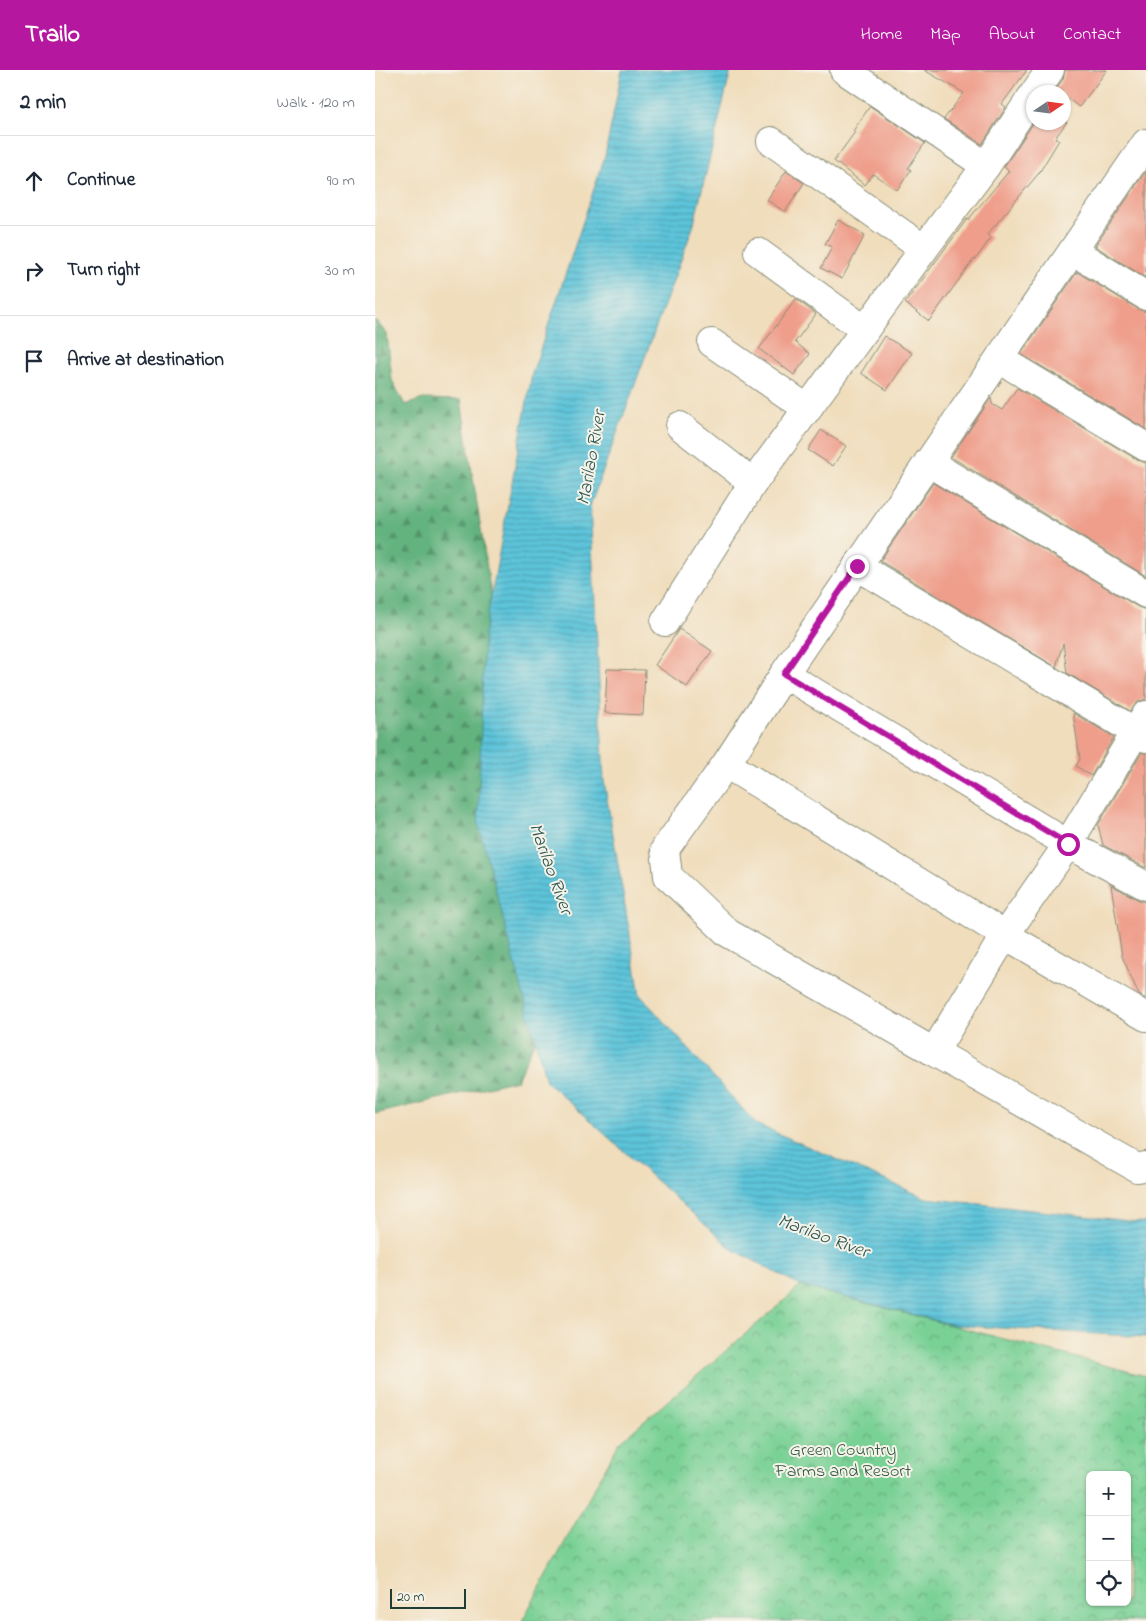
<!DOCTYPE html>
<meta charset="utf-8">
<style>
:root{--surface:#fff;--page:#f6f6f7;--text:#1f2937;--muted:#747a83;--line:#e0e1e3;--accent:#b5179e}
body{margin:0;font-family:"Indie Flower",sans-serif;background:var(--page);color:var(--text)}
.controls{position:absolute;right:15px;bottom:15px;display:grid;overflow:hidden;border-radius:8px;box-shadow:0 1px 4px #0004}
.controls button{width:45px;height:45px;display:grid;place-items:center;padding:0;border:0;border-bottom:1px solid var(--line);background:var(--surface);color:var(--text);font:25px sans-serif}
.compass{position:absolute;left:651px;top:15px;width:45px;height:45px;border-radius:50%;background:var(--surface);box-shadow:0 1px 4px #0004;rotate:77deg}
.scale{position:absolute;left:15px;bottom:12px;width:76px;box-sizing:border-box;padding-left:5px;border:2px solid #1f3d34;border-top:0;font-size:14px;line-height:18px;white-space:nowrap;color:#1f3d34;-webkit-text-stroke:4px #f7f3e8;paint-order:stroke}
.stop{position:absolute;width:15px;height:15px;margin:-11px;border:4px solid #b5179e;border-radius:50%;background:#fff}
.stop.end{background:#b5179e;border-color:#fff;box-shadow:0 1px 5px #0008}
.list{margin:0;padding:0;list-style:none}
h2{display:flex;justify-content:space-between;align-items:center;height:65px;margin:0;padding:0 20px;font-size:21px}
h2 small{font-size:16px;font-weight:400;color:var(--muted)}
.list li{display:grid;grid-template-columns:32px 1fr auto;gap:15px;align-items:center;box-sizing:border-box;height:90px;padding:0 20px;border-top:1px solid var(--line)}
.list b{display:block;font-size:19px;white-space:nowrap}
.list em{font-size:16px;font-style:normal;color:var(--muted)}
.icon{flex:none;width:28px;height:28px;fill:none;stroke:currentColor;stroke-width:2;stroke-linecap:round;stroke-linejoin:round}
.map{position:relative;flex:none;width:771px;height:1551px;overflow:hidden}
header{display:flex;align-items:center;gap:30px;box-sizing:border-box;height:70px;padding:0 25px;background:var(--accent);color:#fff}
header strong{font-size:24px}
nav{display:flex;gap:28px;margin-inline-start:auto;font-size:18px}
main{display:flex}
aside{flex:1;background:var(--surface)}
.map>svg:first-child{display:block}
.forest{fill:url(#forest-firs);stroke:#41785a}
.park{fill:url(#park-crowns);stroke:#4c8765;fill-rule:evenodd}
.water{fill:url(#water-rules);stroke:#3e8087}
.building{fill:#ef9e8b}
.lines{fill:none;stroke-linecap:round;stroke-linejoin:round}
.minor-casing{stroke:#888d78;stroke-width:30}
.minor{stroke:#fff;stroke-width:28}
.route{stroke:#b5179e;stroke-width:6}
.labels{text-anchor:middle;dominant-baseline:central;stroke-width:4;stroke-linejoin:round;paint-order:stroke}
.park-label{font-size:18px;fill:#315b48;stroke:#f7f3e8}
.water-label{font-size:19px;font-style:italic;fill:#2b5855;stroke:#f7f3e8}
</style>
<header>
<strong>Trailo</strong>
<nav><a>Home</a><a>Map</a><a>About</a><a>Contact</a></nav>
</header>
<main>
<aside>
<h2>2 min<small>Walk · 120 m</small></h2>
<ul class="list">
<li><svg class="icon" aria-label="ahead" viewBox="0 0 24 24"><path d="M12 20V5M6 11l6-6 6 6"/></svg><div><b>Continue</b></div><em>90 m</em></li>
<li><svg class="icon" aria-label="right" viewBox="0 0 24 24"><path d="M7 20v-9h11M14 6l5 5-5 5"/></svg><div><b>Turn right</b></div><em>30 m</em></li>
<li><svg class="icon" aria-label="arrive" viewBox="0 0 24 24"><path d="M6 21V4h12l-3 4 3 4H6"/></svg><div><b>Arrive at destination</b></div></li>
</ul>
</aside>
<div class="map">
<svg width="771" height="1551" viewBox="0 0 771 1551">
<defs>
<pattern id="forest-firs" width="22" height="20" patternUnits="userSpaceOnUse" patternTransform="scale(1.25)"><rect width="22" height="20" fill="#63b37f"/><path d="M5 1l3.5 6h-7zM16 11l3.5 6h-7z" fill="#519369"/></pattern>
<pattern id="park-crowns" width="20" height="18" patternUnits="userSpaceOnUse" patternTransform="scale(1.25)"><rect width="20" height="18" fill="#7ad196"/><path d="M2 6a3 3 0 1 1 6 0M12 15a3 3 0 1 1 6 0" fill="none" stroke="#63ab7b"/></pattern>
<pattern id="water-rules" width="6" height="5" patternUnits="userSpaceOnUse" patternTransform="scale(1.25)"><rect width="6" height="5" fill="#5dc4da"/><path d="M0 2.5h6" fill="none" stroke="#4ca0b2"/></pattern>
</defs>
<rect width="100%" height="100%" fill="#f7f3e8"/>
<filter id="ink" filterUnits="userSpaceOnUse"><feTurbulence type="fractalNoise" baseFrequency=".02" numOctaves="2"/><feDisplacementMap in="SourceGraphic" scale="10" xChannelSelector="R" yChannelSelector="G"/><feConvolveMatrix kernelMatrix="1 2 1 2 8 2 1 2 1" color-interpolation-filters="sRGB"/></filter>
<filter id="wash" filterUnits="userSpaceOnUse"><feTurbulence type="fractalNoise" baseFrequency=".0096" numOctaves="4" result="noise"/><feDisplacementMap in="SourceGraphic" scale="20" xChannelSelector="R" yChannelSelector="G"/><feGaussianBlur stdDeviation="1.12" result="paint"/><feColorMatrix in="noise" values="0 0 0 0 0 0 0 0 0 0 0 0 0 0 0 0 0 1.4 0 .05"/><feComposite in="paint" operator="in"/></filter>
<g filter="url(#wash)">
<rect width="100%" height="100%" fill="#f0ddbc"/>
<path class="forest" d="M0 250 12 264 17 310 30 335 48 329 86 330 128 602 174 940 142 1010 0 1044Z"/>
<path class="park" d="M426 1216 771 1306V1551H147L244 1373ZM715 1405H752V1532H715Z"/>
<path class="water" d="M247 0H356L318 157 215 436 229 711 265 925 381 1054 551 1128 771 1153V1267L579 1255 426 1216 357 1179 171 1011 103 753 109 565 157 304 230 86Z"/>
<g id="blocks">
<g class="building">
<path d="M549 0H652L627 34 631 37 607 74 569 49 589 23Z"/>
<path d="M690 0H732L704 37 688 25V22H685L681 19 688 9Z"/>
<path d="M495 36 550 73 533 98 536 100 522 120 498 104 490 115 459 91 480 62 478 61Z"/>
<path d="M659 52H692L680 68 684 70 664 103 612 165 616 168 600 190 599 189 554 251 530 233 592 149 593 150 634 101 629 97Z"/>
<path d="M411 101 429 113 410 142 392 130Z"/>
<path d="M771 101V208L720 176Z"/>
<path d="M463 150 490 165 467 209 446 198 457 177 450 174Z"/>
<path d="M702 202 763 239 771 242V359L646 284Z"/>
<path d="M421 229 441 244 420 272 435 284 419 305 384 279Z"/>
<path d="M509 266 537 283 512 320 486 303Z"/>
<path d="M642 318 763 390 771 393V506L576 387 616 328 617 334 627 340Z"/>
<path d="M446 360 471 376 458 396 433 380Z"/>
<path d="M558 413 763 537 771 540V629L763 632 755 641 692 603 688 573 681 597 505 491Z"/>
<path d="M304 559 337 581 312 617 280 595Z"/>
<path d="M232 599 270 600 268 645 230 643Z"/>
<path d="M698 643 739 667 716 706 701 696 705 689Z"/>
<path d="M767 682 771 684V798L728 775 723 755Z"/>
<path d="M736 815 764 830 771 832V929L764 925 747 886Z"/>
</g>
</g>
</g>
<g filter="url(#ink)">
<use href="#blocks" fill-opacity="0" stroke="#888d78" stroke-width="1"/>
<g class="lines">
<g class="minor-casing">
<g id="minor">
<path d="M469 0 611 96"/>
<path d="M660 22 675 0"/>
<path d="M396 71 549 179"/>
<path d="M771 73 409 604 351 694 290 779 293 806 353 863 559 982 630 865 693 774 771 645"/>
<path d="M698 181 771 226"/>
<path d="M383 182 490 260"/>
<path d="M337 273 433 339"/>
<path d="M624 289 771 377"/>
<path d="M305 356 378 413"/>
<path d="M553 392 771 524"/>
<path d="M482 496 771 668"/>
<path d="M290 552 378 413 549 179 611 96 658 25"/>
<path d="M409 604 693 774 771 816"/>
<path d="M351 694 630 865 771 947"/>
<path d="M559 982 762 1098 771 1096"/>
</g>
</g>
<use href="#minor" class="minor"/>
</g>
</g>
<g class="lines" filter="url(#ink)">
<path class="route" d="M482 496 409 604 693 774"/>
</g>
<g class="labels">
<g class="park-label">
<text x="468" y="1381">Green Country<tspan x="468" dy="21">Farms and Resort</tspan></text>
</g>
<g class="water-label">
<text transform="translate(217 388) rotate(-80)">Marilao River</text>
<text transform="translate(175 799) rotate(70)">Marilao River</text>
<text transform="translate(448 1167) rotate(20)">Marilao River</text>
</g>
</g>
</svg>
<div class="controls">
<button>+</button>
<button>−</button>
<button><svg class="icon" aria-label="locate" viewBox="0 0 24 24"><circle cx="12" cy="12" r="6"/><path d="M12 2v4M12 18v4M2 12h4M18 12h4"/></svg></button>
</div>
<svg class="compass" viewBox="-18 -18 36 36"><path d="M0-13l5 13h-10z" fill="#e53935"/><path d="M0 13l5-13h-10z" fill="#747a83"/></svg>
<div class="scale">20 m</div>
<div class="stop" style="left:693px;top:774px"></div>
<div class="stop end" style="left:482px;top:496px"></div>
</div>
</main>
